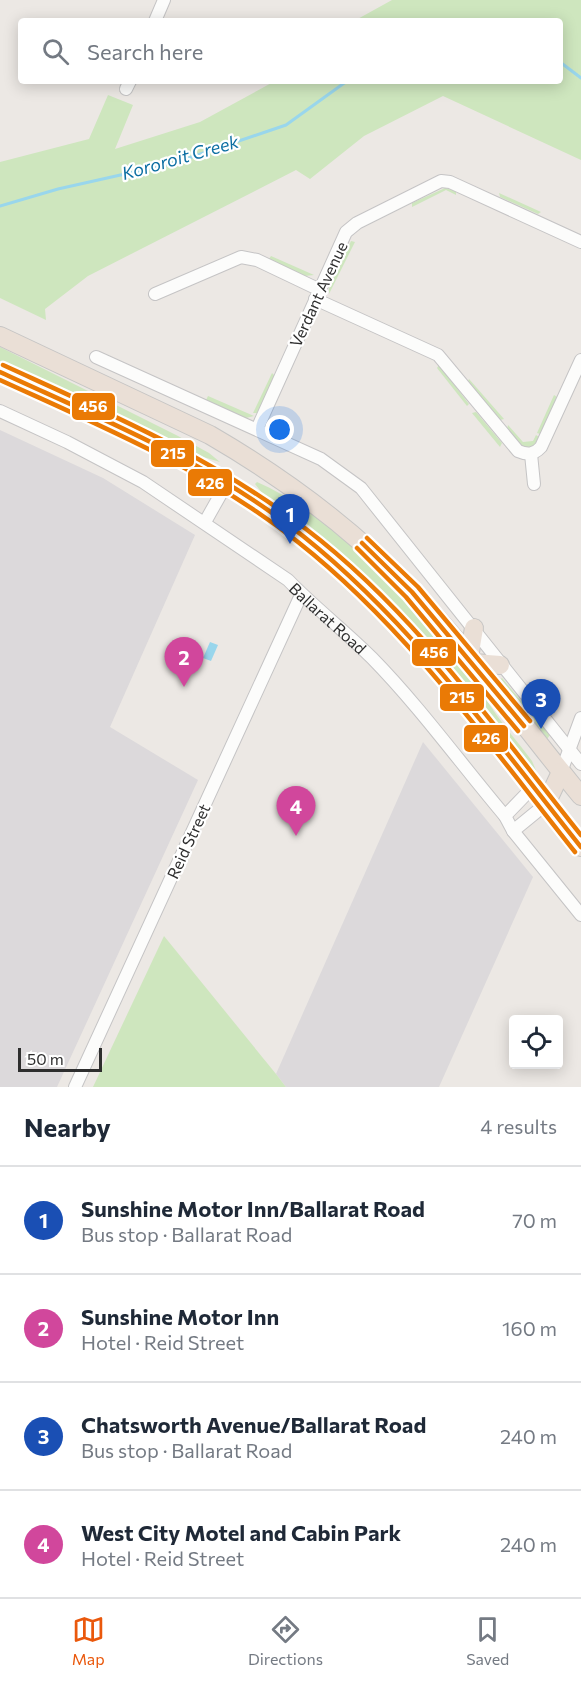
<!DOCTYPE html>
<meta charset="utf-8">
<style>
:root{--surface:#fff;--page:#f6f6f7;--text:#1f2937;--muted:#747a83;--line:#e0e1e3;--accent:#ea580c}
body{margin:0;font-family:Commissioner,sans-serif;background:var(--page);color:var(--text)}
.controls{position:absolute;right:18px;bottom:18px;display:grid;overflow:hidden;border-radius:6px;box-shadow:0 3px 15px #0003}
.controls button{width:54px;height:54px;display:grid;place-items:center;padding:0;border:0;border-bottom:2px solid var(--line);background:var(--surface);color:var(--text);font:30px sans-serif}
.scale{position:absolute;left:18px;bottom:15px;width:84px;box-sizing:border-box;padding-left:6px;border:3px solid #2e2e2e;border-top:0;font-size:16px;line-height:21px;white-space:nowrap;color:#2e2e2e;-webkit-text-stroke:4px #fff;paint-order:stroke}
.you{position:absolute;left:280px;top:430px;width:21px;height:21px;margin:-15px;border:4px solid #fff;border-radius:50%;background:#1a73e8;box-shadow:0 0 0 9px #1a73e833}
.badge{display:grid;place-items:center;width:39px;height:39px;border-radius:50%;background:var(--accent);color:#fff;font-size:20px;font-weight:700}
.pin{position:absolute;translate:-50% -50px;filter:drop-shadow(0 2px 3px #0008)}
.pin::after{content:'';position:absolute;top:32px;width:21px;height:18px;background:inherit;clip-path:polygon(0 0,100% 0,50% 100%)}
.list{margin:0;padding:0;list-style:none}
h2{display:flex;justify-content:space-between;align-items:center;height:78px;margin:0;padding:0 24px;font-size:26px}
h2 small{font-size:20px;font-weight:400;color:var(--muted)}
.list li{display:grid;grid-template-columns:39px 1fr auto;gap:18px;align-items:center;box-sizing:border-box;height:108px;padding:0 24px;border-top:2px solid var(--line)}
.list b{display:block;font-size:22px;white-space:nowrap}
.list p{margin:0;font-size:20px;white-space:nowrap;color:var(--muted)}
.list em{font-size:20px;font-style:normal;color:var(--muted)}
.icon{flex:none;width:33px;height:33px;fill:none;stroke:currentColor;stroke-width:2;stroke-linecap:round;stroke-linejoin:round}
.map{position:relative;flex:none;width:581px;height:1087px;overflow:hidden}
.search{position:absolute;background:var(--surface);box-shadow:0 3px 15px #0003;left:18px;right:18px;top:18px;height:66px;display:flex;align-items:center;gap:15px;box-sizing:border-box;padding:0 21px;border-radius:6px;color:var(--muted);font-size:22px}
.sheet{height:510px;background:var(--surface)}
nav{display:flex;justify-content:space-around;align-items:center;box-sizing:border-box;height:84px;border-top:2px solid var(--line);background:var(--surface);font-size:16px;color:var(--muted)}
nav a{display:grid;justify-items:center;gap:3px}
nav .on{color:var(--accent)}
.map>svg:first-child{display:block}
.industrial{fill:#dcd9db}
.green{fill:#cee6be}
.water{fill:#99d6ec}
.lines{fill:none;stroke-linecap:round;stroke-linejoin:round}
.stream{stroke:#99d6ec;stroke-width:3}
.minor-casing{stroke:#c5c4c5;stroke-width:14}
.highway-casing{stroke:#c6c5c4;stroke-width:20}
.minor{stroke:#fcfcfb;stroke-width:12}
.highway{stroke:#eadfd6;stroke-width:18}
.bus-1-casing{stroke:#fff;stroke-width:9}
.bus-2-casing{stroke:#fff;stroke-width:9}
.bus-3-casing{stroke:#fff;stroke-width:9}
.bus-1{stroke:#ea7a05;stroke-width:4.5}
.bus-2{stroke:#ea7a05;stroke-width:4.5}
.bus-3{stroke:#ea7a05;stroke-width:4.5}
.labels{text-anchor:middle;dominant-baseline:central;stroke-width:4.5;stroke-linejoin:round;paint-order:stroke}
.street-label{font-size:16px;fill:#2e2e2e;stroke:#fff}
.water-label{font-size:18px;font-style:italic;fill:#0d6fa3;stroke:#fff}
.line-badge{stroke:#fff;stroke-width:2}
.badge-label{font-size:16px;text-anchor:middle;font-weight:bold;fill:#fff}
</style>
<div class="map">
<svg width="581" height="1087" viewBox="0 0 581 1087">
<rect width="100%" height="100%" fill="#ece8e4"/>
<g class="industrial">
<path d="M0 430 103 478 195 535 110 727 198 780 57 1087H0Z"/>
<path d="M423 742 533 877 439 1087H286L276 1074Z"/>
</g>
<g class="green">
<path d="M392 0H581V160L443 96 364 136 310 179 296 170 88 276 45 309 46 320 0 298V162L89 139 108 95 133 105 115 149 200 122 275 81H560V21H354Z"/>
<path d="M445 188 456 191V195L446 190 412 207V203Z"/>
<path d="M499 193 541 212 538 214 500 197Z"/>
<path d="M351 241 355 242 329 294V288Z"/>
<path d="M271 256 314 275 305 276 269 259Z"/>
<path d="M0 347 178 436 209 453 220 462 190 453 0 363Z"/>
<path d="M439 365 469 404 467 406 437 368Z"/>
<path d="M272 373 275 376 257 413H253Z"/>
<path d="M469 379 504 419 500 420 468 381Z"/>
<path d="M554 395 557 397 540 434 537 433Z"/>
<path d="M208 396 254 416 246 418 206 400Z"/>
<path d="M476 412 502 443 500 447 472 413Z"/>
<path d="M508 425 523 442 533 441 536 435 539 437 534 446 528 448 521 446 507 429Z"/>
<path d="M257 482C336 516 413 606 467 671 479 685 487 702 498 717 509 732 521 746 532 761L538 775 374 588 325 542 323 544 270 503 255 484Z"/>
<path d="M502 678 550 735 547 739 499 680Z"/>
<path d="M164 936 276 1074 286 1087H93Z"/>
</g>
<path class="water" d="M210 642 218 645 211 661 203 658Z"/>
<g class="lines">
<g class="stream">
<path d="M560 62 581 78"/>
<path d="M0 206 58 189 174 163 286 125 347 81"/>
</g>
<g class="minor-casing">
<g id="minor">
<path d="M155 21 164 0"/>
<path d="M126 89 130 81"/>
<path d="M155 294 241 257 257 260 320 290"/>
<path d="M315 299 438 355 518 451C527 455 534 455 541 447L581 360"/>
<path d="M96 357 321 459 361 488 581 764"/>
<path id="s1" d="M0 411 67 442 143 482 288 580C314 607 345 631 372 658 420 707 461 764 505 816L513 831 581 915"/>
<path d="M257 429 346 232 357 223 441 181 450 182 581 242"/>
<path d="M531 454 534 484"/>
<path d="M205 522 227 483"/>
<path d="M561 772 581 718"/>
<path d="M505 816 533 787"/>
<path d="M513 831 546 804"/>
<path d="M75 1087 301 595"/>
</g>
</g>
<g class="highway-casing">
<g id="highway">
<path d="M0 336 210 435C284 478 353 529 412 591 473 655 525 728 581 796"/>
<path d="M0 372C104 420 212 464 303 536 410 621 495 741 581 847"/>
<path d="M469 658 474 628"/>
<path d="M474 663 500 665"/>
<path d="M546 804 561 772"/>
</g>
</g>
<use href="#minor" class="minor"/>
<use href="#highway" class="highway"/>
<g class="bus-1-casing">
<g id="bus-1">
<path d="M0 372C104 420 213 464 303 536 412 623 495 739 581 847"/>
<path d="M362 543 412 592 524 726"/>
</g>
</g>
<g class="bus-2-casing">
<g id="bus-2">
<path d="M0 380C103 427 209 471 298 542 407 628 489 744 575 852"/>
<path d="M357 548 406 597 518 731"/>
</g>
</g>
<g class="bus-3-casing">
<g id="bus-3">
<path d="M3 365C108 413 214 458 306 529 415 612 496 729 581 835"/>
<path d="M367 538 418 587 530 721"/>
</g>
</g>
<use href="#bus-1" class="bus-1"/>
<use href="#bus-2" class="bus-2"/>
<use href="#bus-3" class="bus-3"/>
</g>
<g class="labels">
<g class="street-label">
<text transform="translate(318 294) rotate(-65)">Verdant Avenue</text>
<text stroke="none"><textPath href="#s1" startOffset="390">Ballarat Road</textPath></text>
<text transform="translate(188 841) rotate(-65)">Reid Street</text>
</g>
<g class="water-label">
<text transform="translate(180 157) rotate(-16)">Kororoit Creek</text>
</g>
</g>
<g class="line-badge">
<rect x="71" y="392" width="45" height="29" rx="6" fill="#ea7a05"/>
<rect x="150" y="439" width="45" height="29" rx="6" fill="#ea7a05"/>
<rect x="187" y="468" width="46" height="29" rx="6" fill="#ea7a05"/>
<rect x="411" y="638" width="46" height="29" rx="6" fill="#ea7a05"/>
<rect x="439" y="683" width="46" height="29" rx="6" fill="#ea7a05"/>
<rect x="463" y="724" width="46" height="29" rx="6" fill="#ea7a05"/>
</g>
<g class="badge-label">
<text x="93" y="412">456</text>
<text x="173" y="459">215</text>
<text x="210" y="489">426</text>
<text x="434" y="658">456</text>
<text x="462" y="703">215</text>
<text x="486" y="744">426</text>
</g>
</svg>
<div class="controls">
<button><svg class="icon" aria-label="locate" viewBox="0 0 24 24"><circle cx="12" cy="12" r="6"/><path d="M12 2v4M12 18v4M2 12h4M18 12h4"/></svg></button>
</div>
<div class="scale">50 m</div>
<div class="you"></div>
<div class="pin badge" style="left:290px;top:544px;background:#1a4fb4">1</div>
<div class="pin badge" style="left:184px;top:687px;background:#d1479c">2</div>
<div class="pin badge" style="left:541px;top:729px;background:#1a4fb4">3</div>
<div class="pin badge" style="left:296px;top:836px;background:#d1479c">4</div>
<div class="search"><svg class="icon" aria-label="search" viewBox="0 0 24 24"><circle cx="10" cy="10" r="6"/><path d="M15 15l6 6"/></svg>Search here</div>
</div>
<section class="sheet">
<h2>Nearby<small>4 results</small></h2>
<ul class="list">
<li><span class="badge" style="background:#1a4fb4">1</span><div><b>Sunshine Motor Inn/Ballarat Road</b><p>Bus stop · Ballarat Road</p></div><em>70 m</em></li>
<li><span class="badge" style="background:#d1479c">2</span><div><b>Sunshine Motor Inn</b><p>Hotel · Reid Street</p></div><em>160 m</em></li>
<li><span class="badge" style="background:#1a4fb4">3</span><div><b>Chatsworth Avenue/Ballarat Road</b><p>Bus stop · Ballarat Road</p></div><em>240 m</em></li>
<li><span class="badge" style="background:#d1479c">4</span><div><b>West City Motel and Cabin Park</b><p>Hotel · Reid Street</p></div><em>240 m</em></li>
</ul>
</section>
<nav>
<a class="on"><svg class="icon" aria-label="map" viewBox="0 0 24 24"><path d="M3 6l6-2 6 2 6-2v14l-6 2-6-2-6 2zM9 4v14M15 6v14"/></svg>Map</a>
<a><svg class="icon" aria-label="directions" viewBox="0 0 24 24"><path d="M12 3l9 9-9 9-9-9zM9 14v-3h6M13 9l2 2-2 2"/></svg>Directions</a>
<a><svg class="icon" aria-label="saved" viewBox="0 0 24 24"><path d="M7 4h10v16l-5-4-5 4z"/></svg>Saved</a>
</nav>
